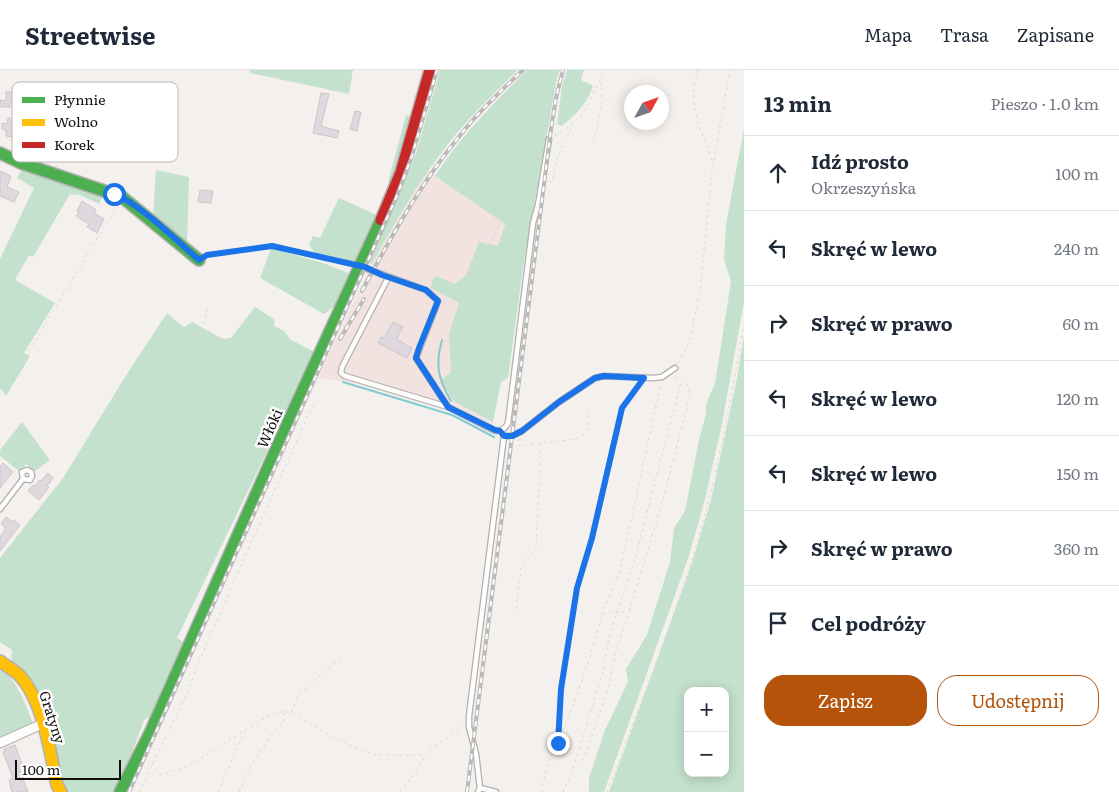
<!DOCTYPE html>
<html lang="pl">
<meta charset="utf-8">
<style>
:root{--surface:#fff;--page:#f6f6f7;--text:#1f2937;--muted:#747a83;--line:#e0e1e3;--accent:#b45309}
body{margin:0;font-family:Literata,serif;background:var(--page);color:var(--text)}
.controls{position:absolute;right:15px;bottom:15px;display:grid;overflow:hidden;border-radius:10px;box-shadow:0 2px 12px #0003}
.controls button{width:45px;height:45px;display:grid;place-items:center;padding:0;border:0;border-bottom:1px solid var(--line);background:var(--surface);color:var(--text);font:25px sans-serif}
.compass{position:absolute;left:624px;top:15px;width:45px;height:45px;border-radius:50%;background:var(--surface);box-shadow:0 2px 12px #0003;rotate:50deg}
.scale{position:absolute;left:15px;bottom:12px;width:106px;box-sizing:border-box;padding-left:5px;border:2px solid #12100f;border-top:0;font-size:14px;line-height:18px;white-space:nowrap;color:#12100f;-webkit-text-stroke:4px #fff;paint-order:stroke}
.stop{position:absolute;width:15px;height:15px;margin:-11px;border:4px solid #1a73e8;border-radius:50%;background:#fff}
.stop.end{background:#1a73e8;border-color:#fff;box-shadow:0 1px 5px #0008}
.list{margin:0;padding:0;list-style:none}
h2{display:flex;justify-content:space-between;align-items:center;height:65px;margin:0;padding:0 20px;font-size:21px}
h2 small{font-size:16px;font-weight:400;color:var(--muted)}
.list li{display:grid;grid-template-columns:32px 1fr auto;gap:15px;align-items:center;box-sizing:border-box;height:75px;padding:0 20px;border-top:1px solid var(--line)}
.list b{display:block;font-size:19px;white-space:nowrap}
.list p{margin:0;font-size:16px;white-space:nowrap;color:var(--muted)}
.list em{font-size:16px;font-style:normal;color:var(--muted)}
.actions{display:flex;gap:10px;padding:15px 20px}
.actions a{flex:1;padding:11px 0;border:1px solid var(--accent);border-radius:20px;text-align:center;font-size:18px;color:var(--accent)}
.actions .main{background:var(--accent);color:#fff}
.icon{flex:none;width:28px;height:28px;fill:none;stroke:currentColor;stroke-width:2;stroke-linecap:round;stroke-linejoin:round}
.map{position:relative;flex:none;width:744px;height:722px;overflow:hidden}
header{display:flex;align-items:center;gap:30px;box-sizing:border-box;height:70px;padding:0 25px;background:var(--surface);border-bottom:1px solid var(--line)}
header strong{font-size:24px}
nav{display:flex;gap:28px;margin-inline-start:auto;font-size:18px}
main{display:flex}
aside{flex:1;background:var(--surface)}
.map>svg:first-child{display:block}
.industrial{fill:#f2e3e1}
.green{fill:#c4e1cd;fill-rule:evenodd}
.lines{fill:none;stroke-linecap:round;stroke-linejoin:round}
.stream{stroke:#82cbce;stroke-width:2}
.building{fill:#dfd9df;stroke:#cac7c7}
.lane-casing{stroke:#b3b0af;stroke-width:7}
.street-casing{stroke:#b3b0af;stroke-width:11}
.fast-casing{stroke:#b3b0af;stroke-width:14}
.slow-casing{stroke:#b3b0af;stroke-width:14}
.jam-casing{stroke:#b3b0af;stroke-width:14}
.path{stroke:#d8d6d6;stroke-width:1;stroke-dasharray:2.5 4;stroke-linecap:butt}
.lane{stroke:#fdfdfc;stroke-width:4.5}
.street{stroke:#fdfdfc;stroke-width:9}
.fast{stroke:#4caf50;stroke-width:11}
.slow{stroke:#ffc107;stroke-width:11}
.jam{stroke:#c62828;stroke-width:11}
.rail-casing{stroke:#babab9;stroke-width:4}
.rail{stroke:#fff;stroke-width:2;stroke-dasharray:5.5;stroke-linecap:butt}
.route{stroke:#1a73e8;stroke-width:6}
.labels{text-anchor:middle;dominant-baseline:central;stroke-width:5;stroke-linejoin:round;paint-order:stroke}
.street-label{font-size:14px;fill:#12100f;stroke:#fff}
.key{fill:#fff;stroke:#b8b7b7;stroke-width:1}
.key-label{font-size:14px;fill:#12100f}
</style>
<header>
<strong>Streetwise</strong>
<nav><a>Mapa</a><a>Trasa</a><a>Zapisane</a></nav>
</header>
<main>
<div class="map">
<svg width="744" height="722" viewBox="0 0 744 722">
<rect width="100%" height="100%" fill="#f4f0ee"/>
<path class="industrial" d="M429 100 439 109 505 153 468 272 458 334 493 352 491 363 453 343 438 337 356 313 318 308 371 195 402 142Z"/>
<g class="green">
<path d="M250 0H353L349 24 250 3Z"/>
<path d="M440 0H518C492 25 467 49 445 78 417 114 394 155 371 195L369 191 402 118 416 83Z"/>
<path d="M527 0H560L557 8 523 198 508 308 501 312 493 352 458 334 452 329 441 310 451 302 449 264 459 233 431 218 432 210 437 206 454 214 466 205 479 172 498 176 505 154 435 106C461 66 494 33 527 0Z"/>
<path d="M567 0H584L581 10 593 16C587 34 576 44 562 56L557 54 562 16Z"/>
<path d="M406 45 411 47V51L392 113 388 112Z"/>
<path d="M744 59V232L722 354 705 429 689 486 604 722H589V708L605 660 628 612 626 599 647 565 670 492 674 458 685 441 699 370 706 344V334L715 314 731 211 724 190 726 154Z"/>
<path d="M23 98 101 124 102 128 99 134 80 125 70 124 33 187 29 185 15 210 55 233 24 283 30 286 6 326 0 318V189L34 118 17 108Z"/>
<path d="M156 100 189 107 187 175 153 146Z"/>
<path d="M339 128 379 146 356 192H350L315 183 309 174 313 166 320 168Z"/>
<path d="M271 178 323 193 351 204 336 235 324 244 260 208Z"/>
<path d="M255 237 275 250 274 256 284 261 291 270 315 282 177 568 185 573 174 593 154 644 144 650 121 713 116 722H52L62 717 42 639 11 593 12 580 0 572V488L63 408 125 307 167 243 184 257 192 252 223 269 231 268Z"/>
<path d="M744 265V722H609L690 499 711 430 737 308ZM688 621H725V703H688Z"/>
<path d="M22 352 50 390 35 401 26 394 20 402 0 386V380Z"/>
<path d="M2 599C18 612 25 634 33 653L0 668V602Z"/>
</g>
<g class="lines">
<g class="stream">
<path d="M442 270C435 295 438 309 451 331"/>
<path d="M343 312 452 345 494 367"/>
</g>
</g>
<g class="building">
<path d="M6 22H17V31H10V37H0V30L6 31Z"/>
<path d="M321 23 329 24 321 56 339 61 337 68 313 63Z"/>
<path d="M355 41 361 42 357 61 350 59Z"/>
<path d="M8 48 18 49 15 67 6 66V60L2 59V53L7 54Z"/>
<path d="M0 101 11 106 7 117 19 122 14 132 0 126Z"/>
<path d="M200 120 213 121 211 133 198 132Z"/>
<path d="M82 131 96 140 94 143 104 149 97 163 87 157 89 154 76 146 79 142 77 141Z"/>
<path d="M393 252 403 257 396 269 412 278 407 288 378 273 381 267 384 268Z"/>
<path d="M3 393 13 402 0 418V397Z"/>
<path d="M48 403 53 408 47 416 49 417 39 430 28 421 33 415 35 416 40 410 41 411Z"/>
<path d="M6 447 12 452 14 450 20 455 0 481V467L6 458 1 454Z"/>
<path d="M15 675 23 697 19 698 28 722H17L16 720 12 722 10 716H11L9 710 13 708 3 682H5L4 679Z"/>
</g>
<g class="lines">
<g class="lane-casing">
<g id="lane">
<path d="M362 197 426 220 438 231 416 288 448 337"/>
<path d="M388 208 342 297 341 303 345 306 448 337 495 361C502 361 505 359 508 353L533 153 538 135 549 69"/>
<path d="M503 364 504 366H512L522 361 559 332 595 308 604 306 654 308 662 307 675 298"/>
<path d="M0 439 23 409 22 402 27 400 31 402 32 406 30 410 23 409"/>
<path d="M480 718 496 722"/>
<path d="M478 722 480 718 476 684 469 657V646L504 366"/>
</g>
</g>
<g class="street-casing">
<path id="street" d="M0 673 42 654"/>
</g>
<g class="fast-casing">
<g id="fast">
<path d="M0 83 21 93 122 127 199 190"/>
<path d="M120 722 150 663 286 357 381 150"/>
</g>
</g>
<g class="slow-casing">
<path id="slow" d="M0 591C6 596 14 600 19 605 43 630 50 682 57 715L61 722"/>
</g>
<g class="jam-casing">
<path id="jam" d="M381 150 401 102 430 0"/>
</g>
<g class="path">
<path d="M698 0C697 5 695 10 694 16 690 41 705 70 713 93"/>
<path d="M555 66C589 45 588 33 604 0"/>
<path d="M594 72 602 30 601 9"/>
<path d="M549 111 552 112 557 90 572 55"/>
<path d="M206 186 272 176 349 195"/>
<path d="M339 191 346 169 360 137"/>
<path d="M444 233 451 235C456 229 462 224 467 218 473 210 477 199 481 191 486 181 493 170 497 160 510 128 498 78 536 62L545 63"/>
<path d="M207 239C206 244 205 250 203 254 200 261 191 271 192 279 193 288 203 290 209 294 213 297 216 302 220 305 232 315 251 321 254 340L226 394C227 401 229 403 236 404L247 394 268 347"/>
<path d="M29 281 117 136"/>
<path d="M678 293 691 269 695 245 700 221 712 101 730 0"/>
<path d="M255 340 278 352"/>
<path d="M519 369 517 373 520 376 576 369 584 364 588 357 589 336"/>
<path d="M516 539 521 497C524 490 531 486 536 479L541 373"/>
<path d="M601 545 620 501 661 313"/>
<path d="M292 642 298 625 341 587"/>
<path d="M558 669 561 619 577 518 592 468 622 338 639 313"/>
<path d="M583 691 609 616 615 584 630 540"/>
<path d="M152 693 160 704H164L190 695 263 649C273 643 280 640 291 643L341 671 374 685H425"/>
<path d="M139 722 184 630 210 565 220 546 228 524 311 339 314 335"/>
<path d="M218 722 245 661"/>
<path d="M239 722 252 695 276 658 282 654 285 647 284 642"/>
<path d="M400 722 413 706 425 685 436 675 451 666 463 655"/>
<path d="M542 722C544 698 557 675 566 653 580 618 592 583 601 547 611 538 615 544 626 542L630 539 663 430 690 325 689 316 675 306"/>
<path d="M563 722 571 704 602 605 609 568 636 485 681 312"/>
<path d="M597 722 603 705"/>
<path d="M607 722C643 625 684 529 709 429 723 371 734 313 744 254"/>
</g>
<use href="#lane" class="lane"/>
<use href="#street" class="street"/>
<use href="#fast" class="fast"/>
<use href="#slow" class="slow"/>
<use href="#jam" class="jam"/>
<g class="rail-casing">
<g id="rail">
<path d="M362 221C391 167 422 111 462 63 480 40 502 20 523 0"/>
<path d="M340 269 364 229"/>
<path d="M129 722 396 128 412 86 437 0"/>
<path d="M467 722 551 59 556 28 563 0"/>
</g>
</g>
<use href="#rail" class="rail"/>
</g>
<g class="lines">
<path class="route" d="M114 124C140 134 176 170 199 190L207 185 272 176 365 197 382 205 426 220 438 231 419 278 416 288 448 337 495 360 500 361 504 366H512L522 361 559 332 595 308 604 306 644 308 622 338 592 468 577 518 561 619 558 673"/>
</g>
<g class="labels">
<g class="street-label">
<text transform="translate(269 358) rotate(-66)">Włóki</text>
<text transform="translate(53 647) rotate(72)">Gratyny</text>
</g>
</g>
<rect x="12" y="12" width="166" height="80" rx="8" class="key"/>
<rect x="22" y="27" width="23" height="6" fill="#4caf50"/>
<rect x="22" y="49" width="23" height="7" fill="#ffc107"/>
<rect x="22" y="72" width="23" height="6" fill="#c62828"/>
<g class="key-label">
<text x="54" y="35">Płynnie</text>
<text x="54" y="57">Wolno</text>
<text x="54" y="80">Korek</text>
</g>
</svg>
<div class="controls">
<button>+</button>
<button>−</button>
</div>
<svg class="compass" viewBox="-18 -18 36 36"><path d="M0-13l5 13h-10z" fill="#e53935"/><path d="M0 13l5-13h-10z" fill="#747a83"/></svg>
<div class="scale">100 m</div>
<div class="stop" style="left:114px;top:124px"></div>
<div class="stop end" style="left:558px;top:673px"></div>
</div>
<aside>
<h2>13 min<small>Pieszo · 1.0 km</small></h2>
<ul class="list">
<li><svg class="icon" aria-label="ahead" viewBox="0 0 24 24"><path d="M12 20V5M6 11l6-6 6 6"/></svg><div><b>Idź prosto</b><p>Okrzeszyńska</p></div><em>100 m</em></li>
<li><svg class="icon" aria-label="left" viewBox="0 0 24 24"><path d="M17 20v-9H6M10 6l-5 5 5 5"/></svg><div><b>Skręć w lewo</b></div><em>240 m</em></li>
<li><svg class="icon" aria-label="right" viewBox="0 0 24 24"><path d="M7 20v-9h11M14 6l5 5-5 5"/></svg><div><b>Skręć w prawo</b></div><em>60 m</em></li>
<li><svg class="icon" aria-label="left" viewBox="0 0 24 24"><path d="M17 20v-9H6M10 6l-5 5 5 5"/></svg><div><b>Skręć w lewo</b></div><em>120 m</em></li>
<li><svg class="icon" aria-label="left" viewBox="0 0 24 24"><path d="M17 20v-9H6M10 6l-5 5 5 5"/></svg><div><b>Skręć w lewo</b></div><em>150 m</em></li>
<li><svg class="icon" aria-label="right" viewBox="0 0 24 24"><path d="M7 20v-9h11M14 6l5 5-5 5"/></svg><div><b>Skręć w prawo</b></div><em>360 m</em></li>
<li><svg class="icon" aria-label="arrive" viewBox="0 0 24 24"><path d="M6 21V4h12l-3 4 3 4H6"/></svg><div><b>Cel podróży</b></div></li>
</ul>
<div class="actions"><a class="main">Zapisz</a><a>Udostępnij</a></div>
</aside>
</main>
